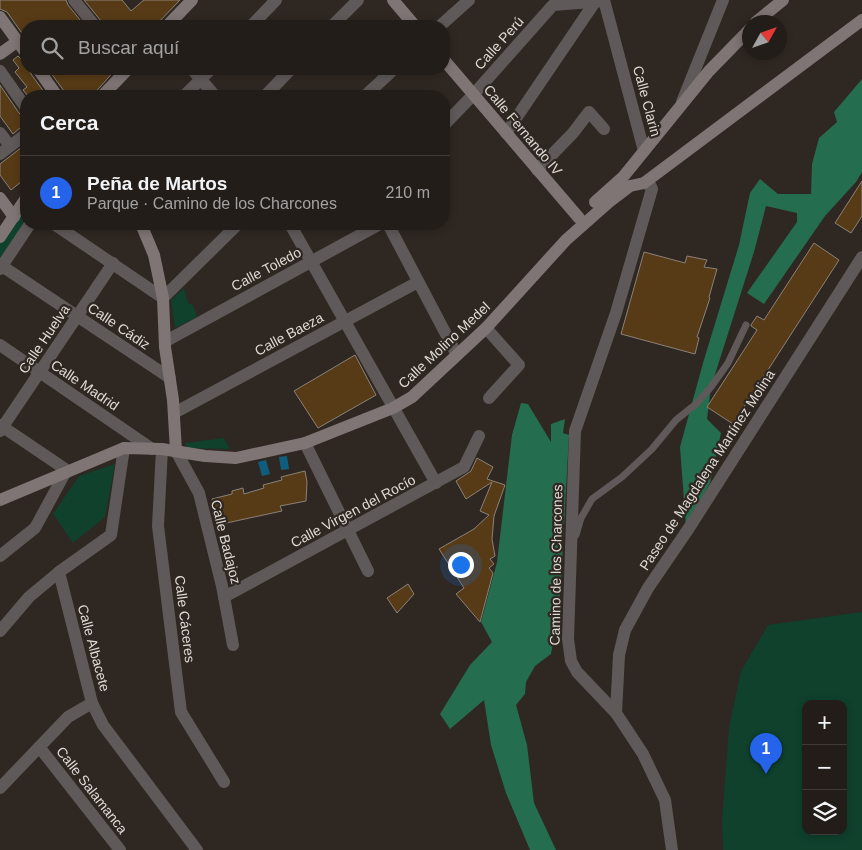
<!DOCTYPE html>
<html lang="es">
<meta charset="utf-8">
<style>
:root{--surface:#231d19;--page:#2f2a26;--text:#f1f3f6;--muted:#a3a2a2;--line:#403b38;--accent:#2563eb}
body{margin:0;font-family:Arial,sans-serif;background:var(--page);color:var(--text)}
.controls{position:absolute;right:15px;bottom:15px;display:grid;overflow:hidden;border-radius:10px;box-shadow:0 2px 8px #0003}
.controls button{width:45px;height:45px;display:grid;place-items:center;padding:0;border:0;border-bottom:1px solid var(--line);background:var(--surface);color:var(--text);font:25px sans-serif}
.compass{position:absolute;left:742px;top:15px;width:45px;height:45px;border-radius:50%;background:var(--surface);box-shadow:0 2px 8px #0003;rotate:50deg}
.you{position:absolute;left:460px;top:564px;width:18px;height:18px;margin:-12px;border:4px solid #fff;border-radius:50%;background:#1a73e8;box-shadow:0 0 0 8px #1a73e833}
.badge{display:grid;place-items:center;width:32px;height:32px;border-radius:50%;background:var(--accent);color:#fff;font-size:16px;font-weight:700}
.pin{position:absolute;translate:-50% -41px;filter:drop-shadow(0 1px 2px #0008)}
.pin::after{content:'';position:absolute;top:26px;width:18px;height:15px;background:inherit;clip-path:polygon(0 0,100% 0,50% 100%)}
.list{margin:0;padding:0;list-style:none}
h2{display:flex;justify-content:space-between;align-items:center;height:65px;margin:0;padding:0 20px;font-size:21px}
h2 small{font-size:16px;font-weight:400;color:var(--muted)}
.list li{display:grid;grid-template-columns:32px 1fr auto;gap:15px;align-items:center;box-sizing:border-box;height:75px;padding:0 20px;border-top:1px solid var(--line)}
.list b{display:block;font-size:19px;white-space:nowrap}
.list p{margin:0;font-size:16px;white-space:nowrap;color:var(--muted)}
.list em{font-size:16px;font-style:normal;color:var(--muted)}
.icon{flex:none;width:28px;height:28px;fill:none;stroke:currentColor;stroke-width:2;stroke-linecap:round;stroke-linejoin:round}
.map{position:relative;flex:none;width:862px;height:850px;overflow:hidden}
.search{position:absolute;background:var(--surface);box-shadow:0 2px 8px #0003;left:20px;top:20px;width:430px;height:55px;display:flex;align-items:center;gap:12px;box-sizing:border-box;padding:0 18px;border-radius:20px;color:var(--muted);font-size:19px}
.panel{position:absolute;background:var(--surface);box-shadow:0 2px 8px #0003;left:20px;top:90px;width:430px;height:140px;border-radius:20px}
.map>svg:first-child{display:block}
.green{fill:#0f412d;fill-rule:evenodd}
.forest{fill:#246d4f}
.water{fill:#105e7e}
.building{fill:#573b16;stroke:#8a8279}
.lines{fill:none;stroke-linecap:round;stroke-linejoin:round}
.lane{stroke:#5f5a59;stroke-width:7}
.street{stroke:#5f5a59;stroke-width:12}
.secondary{stroke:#7e7574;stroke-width:12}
.labels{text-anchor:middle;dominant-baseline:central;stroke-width:4.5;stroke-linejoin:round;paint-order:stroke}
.street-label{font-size:14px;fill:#dfdad6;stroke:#2f2721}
</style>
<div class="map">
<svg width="862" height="850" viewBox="0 0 862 850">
<rect width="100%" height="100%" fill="#2f2721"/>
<g class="green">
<path d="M26 204V224L0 266V243Z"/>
<path d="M184 288 188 303 193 305 197 317 175 328 171 300Z"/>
<path d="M224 438 230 449 187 448 185 443Z"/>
<path d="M115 464 105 517 73 543 53 514 79 476Z"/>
<path d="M862 612V850H723L722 821 729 727 741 671 768 625ZM806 704H843V831H806Z"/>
</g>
<g class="forest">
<path d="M862 79V172L856 182 825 216 764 304 747 293 797 222V213L766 206 754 252 711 387 707 419 721 433 710 483 686 527 680 447 703 363 739 245 750 193 760 179 778 194H811L812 164 819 138 837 122 834 112Z"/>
<path d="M521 403 528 404 551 442V424L565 419 563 433 569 435 561 581 558 616 551 654 535 666 526 682 525 694 516 705 527 745 534 803 556 850H530L506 793 491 745 484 700 450 729 440 714 470 665 492 642 481 622 497 562 512 435Z"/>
</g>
<g class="water">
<path d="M287 456 289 469 281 470 279 457Z"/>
<path d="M266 460 270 474 262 476 258 462Z"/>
</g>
<g class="building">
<path d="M0 0H66L68 5 85 26H26V39L7 12 0 9Z"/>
<path d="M84 0H122L131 11 144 0H180L155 26H103L101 21Z"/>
<path d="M18 56 22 60 26 61V69H30L31 74 47 96H28L23 90 27 87 15 72 19 68 13 60Z"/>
<path d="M48 69H116L92 96H65L64 91Z"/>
<path d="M0 85 19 113 26 120V126L21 127 13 134 0 116Z"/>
<path d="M26 144V178L11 190 0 175V164Z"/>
<path d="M862 181V216L851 233 835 223Z"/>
<path d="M814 243 839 260 733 424 707 407 757 330 751 326V325L757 316 764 320Z"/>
<path d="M644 252 685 263 687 256 707 260 704 267 717 269 709 297 710 298 697 337 699 338 695 354 621 334Z"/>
<path d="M355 355 376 395 318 428 294 391Z"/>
<path d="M477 458 493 467 487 479 505 485 494 516 492 539 495 556 490 559 494 564 489 568 493 573 480 622 456 594 464 588 439 549 474 529 489 515 480 511 492 482 466 499 456 481 471 471Z"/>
<path d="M305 471 307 482 306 501 280 506 282 511 217 525 212 499 232 494V491L243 488 244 494 264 488 263 485 282 480 281 477Z"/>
<path d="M408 584 414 594 397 613 387 598Z"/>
</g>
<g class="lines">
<path class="lane" d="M576 535 581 518 592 499 622 477 652 449 676 420 696 404 711 387 728 363 746 325"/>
<g class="street">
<path d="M74 0 95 26"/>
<path d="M604 0 644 151"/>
<path d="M251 26 276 0"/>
<path d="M332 26 358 0"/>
<path d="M440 26 469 0"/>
<path d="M192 69 215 96"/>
<path d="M0 71 26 108"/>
<path d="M184 96 211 69"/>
<path d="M265 96 291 69"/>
<path d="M365 96 394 69"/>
<path d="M682 102 723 0"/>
<path d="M444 125 473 95 553 5 604 1"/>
<path d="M0 133 10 146"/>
<path d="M506 133 595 2"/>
<path d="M0 154 26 134"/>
<path d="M537 170 573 133 589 112 604 129"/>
<path d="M644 183 650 185 652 189 616 313 575 431 568 639 571 661 577 672 616 713 643 754 665 800 672 850"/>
<path d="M54 224 163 298 238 224"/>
<path d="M290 224 436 483"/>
<path d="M388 224 457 355"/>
<path d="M2 266 170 378"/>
<path d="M0 269 30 224"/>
<path d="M486 328 519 365 489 398"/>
<path d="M166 341 380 224"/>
<path d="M0 345 152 449"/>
<path d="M174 413 418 282"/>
<path d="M0 425 68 471"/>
<path d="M0 431 113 263"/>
<path d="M305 443 368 571"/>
<path d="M124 448 111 535 59 572 92 703 103 725 197 850"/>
<path d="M162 449 158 526 181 712 224 782"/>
<path d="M176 451 199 493 222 586 233 645"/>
<path d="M0 556 35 528 65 473"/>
<path d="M224 597 464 467 479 436"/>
<path d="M0 631 29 597 59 572"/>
<path d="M616 713 619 655 625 630 648 588 689 528 862 257"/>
<path d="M40 748 120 850"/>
<path d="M0 788 68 717 92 703"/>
</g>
<g class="secondary">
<path d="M393 0 415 26"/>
<path d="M0 17 26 53"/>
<path d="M756 22 783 0"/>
<path d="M167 26 192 0"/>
<path d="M0 54 18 41"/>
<path d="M444 60 579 218"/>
<path d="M38 69 57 96"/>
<path d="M102 96 128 69"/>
<path d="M0 198 14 217"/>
<path d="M595 202 623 177 709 71 750 29"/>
<path d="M141 224 154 255 163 298 165 347 173 400 176 451"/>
<path d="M0 237 26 198"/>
<path d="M0 500 124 448 162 449 205 456 236 458 305 443 393 408 412 397 486 328 566 240 609 202 630 186 644 183 862 20"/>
</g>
</g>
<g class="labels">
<g class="street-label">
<text transform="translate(499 43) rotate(-48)">Calle Perú</text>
<text transform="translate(647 101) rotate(75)">Calle Clarin</text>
<text transform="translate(523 130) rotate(50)">Calle Fernando IV</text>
<text transform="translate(266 269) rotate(-28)">Calle Toledo</text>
<text transform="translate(119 326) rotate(34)">Calle Cádiz</text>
<text transform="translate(289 334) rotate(-28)">Calle Baeza</text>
<text transform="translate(44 339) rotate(-56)">Calle Huelva</text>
<text transform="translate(444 345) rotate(-43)">Calle Molino Medel</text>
<text transform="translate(85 385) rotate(34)">Calle Madrid</text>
<text transform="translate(707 470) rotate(-57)">Paseo de Magdalena Martínez Molina</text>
<text transform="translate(353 511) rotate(-28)">Calle Virgen del Rocío</text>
<text transform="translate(226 542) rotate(76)">Calle Badajoz</text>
<text transform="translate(556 565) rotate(-89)">Camino de los Charcones</text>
<text transform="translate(185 619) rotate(83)">Calle Cáceres</text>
<text transform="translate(94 648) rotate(75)">Calle Albacete</text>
<text transform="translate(92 790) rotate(52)">Calle Salamanca</text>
</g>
</g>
</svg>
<div class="controls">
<button>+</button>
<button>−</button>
<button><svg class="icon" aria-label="layers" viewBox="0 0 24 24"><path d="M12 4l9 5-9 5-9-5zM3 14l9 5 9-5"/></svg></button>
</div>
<svg class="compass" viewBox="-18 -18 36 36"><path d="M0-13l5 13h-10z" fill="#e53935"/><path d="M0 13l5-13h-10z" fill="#a3a2a2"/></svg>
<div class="you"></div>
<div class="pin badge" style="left:766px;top:774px">1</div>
<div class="search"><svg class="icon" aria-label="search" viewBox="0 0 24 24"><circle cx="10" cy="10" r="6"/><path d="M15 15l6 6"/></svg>Buscar aquí</div>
<section class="panel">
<h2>Cerca<small></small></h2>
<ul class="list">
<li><span class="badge">1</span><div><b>Peña de Martos</b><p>Parque · Camino de los Charcones</p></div><em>210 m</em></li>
</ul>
</section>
</div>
